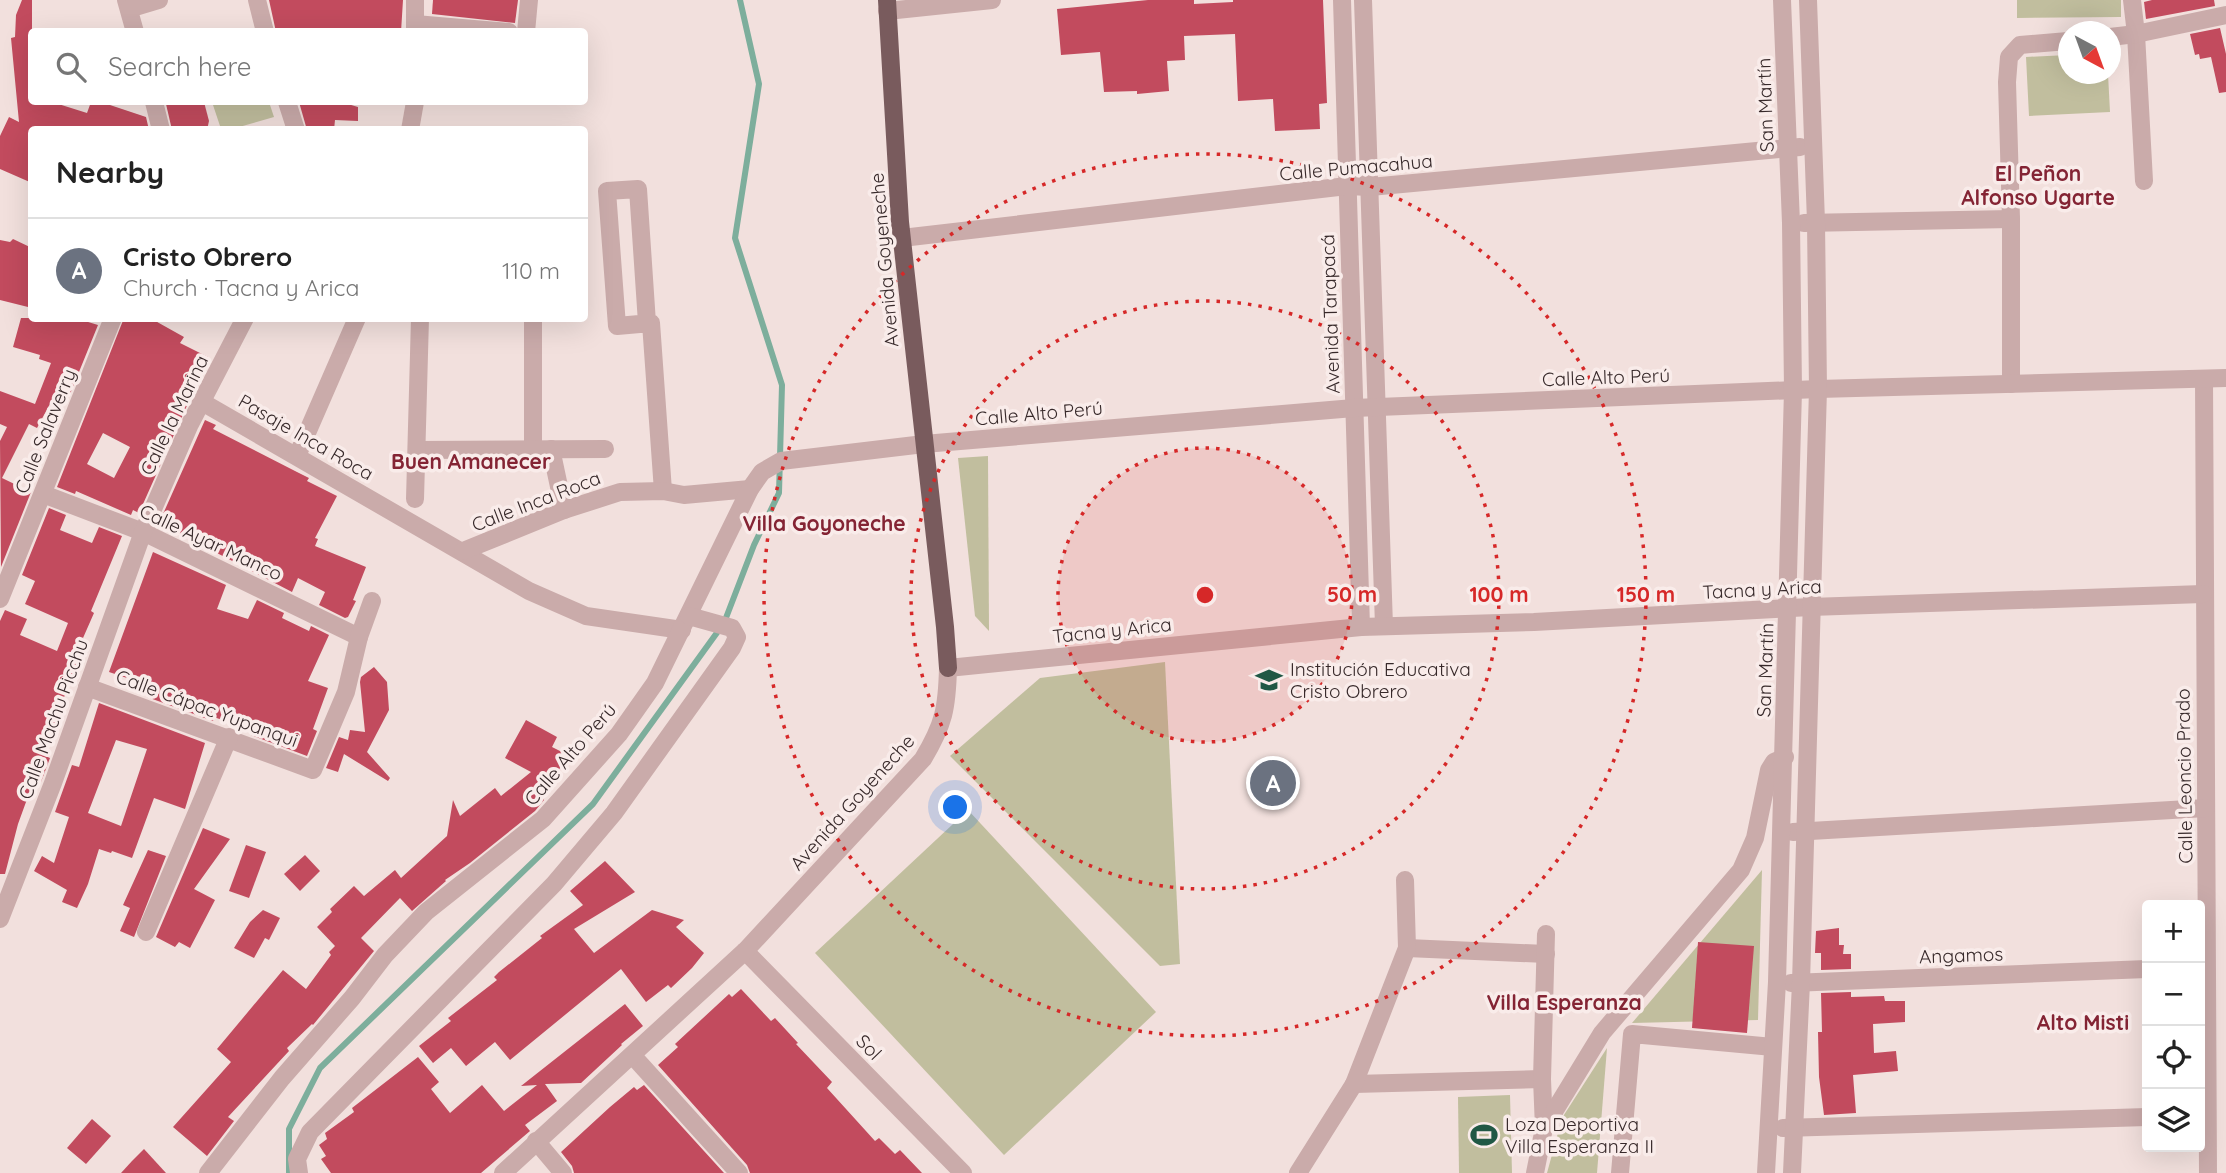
<!DOCTYPE html>
<meta charset="utf-8">
<style>
:root{--surface:#fff;--page:#f6f6f6;--text:#222;--muted:#767676;--line:#e0e0e0;--accent:#0b8043}
body{margin:0;font-family:Quicksand,sans-serif;background:var(--page);color:var(--text)}
.controls{position:absolute;right:21px;bottom:21px;display:grid;overflow:hidden;border-radius:7px;box-shadow:0 7px 28px #0002}
.controls button{width:63px;height:63px;display:grid;place-items:center;padding:0;border:0;border-bottom:2px solid var(--line);background:var(--surface);color:var(--text);font:35px sans-serif}
.compass{position:absolute;left:2058px;top:21px;width:63px;height:63px;border-radius:50%;background:var(--surface);box-shadow:0 7px 28px #0002;rotate:139deg}
.you{position:absolute;left:956px;top:808px;width:24px;height:24px;margin:-18px;border:5px solid #fff;border-radius:50%;background:#1a73e8;box-shadow:0 0 0 10px #1a73e833}
.badge{display:grid;place-items:center;width:46px;height:46px;border-radius:50%;background:var(--accent);color:#fff;font-size:23px;font-weight:700}
.pin{position:absolute;translate:-50% -50%;border:4px solid #fff;box-shadow:0 2px 7px #0006}
.list{margin:0;padding:0;list-style:none}
h2{display:flex;justify-content:space-between;align-items:center;height:91px;margin:0;padding:0 28px;font-size:30px}
h2 small{font-size:23px;font-weight:400;color:var(--muted)}
.list li{display:grid;grid-template-columns:46px 1fr auto;gap:21px;align-items:center;box-sizing:border-box;height:105px;padding:0 28px;border-top:2px solid var(--line)}
.list b{display:block;font-size:26px;white-space:nowrap}
.list p{margin:0;font-size:23px;white-space:nowrap;color:var(--muted)}
.list em{font-size:23px;font-style:normal;color:var(--muted)}
.icon{flex:none;width:38px;height:38px;fill:none;stroke:currentColor;stroke-width:2;stroke-linecap:round;stroke-linejoin:round}
.map{position:relative;flex:none;width:2226px;height:1173px;overflow:hidden}
.search{position:absolute;background:var(--surface);box-shadow:0 7px 28px #0002;left:28px;top:28px;width:560px;height:77px;display:flex;align-items:center;gap:18px;box-sizing:border-box;padding:0 24px;border-radius:7px;color:var(--muted);font-size:26px}
.panel{position:absolute;background:var(--surface);box-shadow:0 7px 28px #0002;left:28px;top:126px;width:560px;height:196px;border-radius:7px}
.map>svg:first-child{display:block}
.green{fill:#c1be9e}
.lines{fill:none;stroke-linecap:round;stroke-linejoin:round}
.stream{stroke:#7dae9c;stroke-width:6}
.building{fill:#c24b5e;fill-rule:evenodd}
.minor{stroke:#caabaa;stroke-width:18}
.major{stroke:#795b5d;stroke-width:18}
.ring{fill:none;stroke:#d62828;stroke-width:3.5;stroke-dasharray:3.5 7}
.labels{text-anchor:middle;dominant-baseline:central;stroke-width:7;stroke-linejoin:round;paint-order:stroke}
.street-label{font-size:19px;fill:#37292a;stroke:#f9ecea}
.poi-label{font-size:19px;fill:#37292a;stroke:#f9ecea;text-anchor:start}
.neighbourhood-label{font-size:21px;font-weight:bold;fill:#842434;stroke:#f9ecea}
.centre{fill:#d62828;stroke:#f9ecea;stroke-width:3.5}
.ring-label{font-size:21px;text-anchor:middle;font-weight:bold;fill:#d62828;stroke:#f9ecea;stroke-width:7;stroke-linejoin:round;paint-order:stroke}
</style>
<div class="map">
<svg width="2226" height="1173" viewBox="0 0 2226 1173">
<rect width="100%" height="100%" fill="#f2e0dd"/>
<g class="green">
<path d="M2017 0H2121V17L2017 18Z"/>
<path d="M2068 55V74H2108L2110 112 2029 116 2026 57Z"/>
<path d="M212 102H269L274 117 232 129H221Z"/>
<path d="M988 456 989 630V631L975 616 958 458Z"/>
<path d="M1165 662 1180 964 1160 966 950 756 1040 678Z"/>
<path d="M968 810 1156 1012 1004 1155 815 953Z"/>
<path d="M1762 870 1758 1020 1632 1023Z"/>
<path d="M1607 1048 1597 1173H1547L1562 1118Z"/>
<path d="M1510 1095 1512 1173H1459L1458 1097Z"/>
</g>
<g class="lines">
<path class="stream" d="M289 1173V1129L320 1068 593 804 724 623 754 545 779 493 782 385 735 238 759 84 740 0"/>
</g>
<g class="building">
<path d="M22 0H32V102H52L87 113 91 102H101L146 117 149 130H32V183L0 169V136L9 117 19 122 11 38 15 37 16 15Z"/>
<path d="M269 0H403L401 32H276Z"/>
<path d="M433 0H518L515 23 432 14Z"/>
<path d="M1148 0H1194V4L1233 2V0H1323L1327 103 1319 104 1320 129 1275 131 1273 99 1238 101 1235 34 1184 36 1185 60 1167 61 1169 91 1137 94V91L1104 92 1100 52 1061 55 1057 9Z"/>
<path d="M2152 0H2214L2215 6 2146 19 2144 2Z"/>
<path d="M2220 28 2226 54V92L2219 93 2211 57 2200 59 2199 54 2195 55 2190 34Z"/>
<path d="M169 102H204L209 121 207 130H172L166 104Z"/>
<path d="M299 102H341L358 107V121L335 120 334 130H307Z"/>
<path d="M13 239 32 248V308L0 300V240L10 242Z"/>
<path d="M21 318H75L98 325 66 404 52 400 37 428 29 424 2 478 31 492 1 567 0 441 7 427 0 424V391L35 404 51 363 39 359 40 355 13 347Z"/>
<path d="M124 318H150L184 337 180 343 208 357 186 400 189 401 139 513 133 510 131 515 76 491 75 494 57 487ZM103 433 130 447 114 478 87 464Z"/>
<path d="M205 420 216 425 213 429 295 471 309 478 307 481 337 496 315 538 318 539 315 546 366 567 353 600 356 601 348 617 345 618 319 605 325 592 298 578 292 592 159 523Z"/>
<path d="M49 508 66 515 60 530 92 543 99 527 122 536 91 611 94 613 83 638 85 640 43 755 50 758 41 782 34 780 18 824 5 874H0V621L5 610 27 619 20 635 57 651 68 623 25 604 35 581 22 575Z"/>
<path d="M153 552 226 585 217 609 248 619 257 600 284 613 282 618 309 631 311 626 329 635 308 681 328 688 313 729 317 731 307 756 251 735 252 731 214 717 213 721 147 697 151 686 109 672Z"/>
<path d="M374 667 387 682 389 710 367 752 390 778 388 781 344 754 338 772 326 768 339 737 348 740 350 730 365 732 360 682 361 677Z"/>
<path d="M99 703 205 743 185 809 154 798 132 858 112 851 111 853 99 849 88 884 77 908 62 902 67 890 34 871 42 856 54 863 69 817 55 812 72 765 79 767ZM116 740 147 749 121 826 88 813Z"/>
<path d="M526 720 557 737 552 747 562 752 558 760 563 763 542 798 544 800 535 811 470 863 445 880 446 881 412 911 400 898 361 938 374 951 313 1025 312 1024 287 1048 289 1051 228 1117 234 1121 207 1156 173 1127 231 1062 217 1049 283 970 306 989 331 955 329 952 335 946 317 927 332 912 330 909 354 886 364 896 395 870 401 878 447 836 453 800 460 816 495 788 501 796 531 772 505 758Z"/>
<path d="M203 828 230 839 194 889 215 900 190 948 179 942 175 947 156 937Z"/>
<path d="M246 845 266 852 249 898 229 891Z"/>
<path d="M148 850 166 856 134 937 120 931 130 908 123 905Z"/>
<path d="M305 855 320 871 300 891 284 874Z"/>
<path d="M605 861 635 892 574 929 594 953 652 910 684 920 676 927 704 953 692 968 671 988 668 985 646 1002 621 969 510 1060 495 1042 466 1066 451 1048 433 1063 419 1046 451 1021 448 1018 497 980 494 977 499 972 542 938 540 936 583 905 570 891Z"/>
<path d="M263 910 280 918 269 940 265 938 254 958 234 948 250 922Z"/>
<path d="M1839 928V945H1844L1843 954H1851V969L1821 970V953H1815L1816 931Z"/>
<path d="M1698 942 1754 946 1747 1033 1692 1028Z"/>
<path d="M741 989 771 1021 775 1018 798 1043 796 1044 832 1082 827 1088 875 1141 879 1138 895 1154 900 1150 922 1173H750L747 1165 658 1065 678 1047 675 1044 729 994 732 997Z"/>
<path d="M1851 992V997L1884 996 1885 1001H1905V1022L1873 1024 1874 1053 1896 1051 1898 1071 1853 1075 1856 1113 1824 1115 1819 1077 1818 1032H1822L1821 993Z"/>
<path d="M625 1004 643 1026 621 1044 622 1045 581 1083 545 1084 557 1101 525 1125 530 1131 481 1173H331L321 1159 326 1156 319 1145 327 1139 325 1133 354 1112 352 1108 418 1057 439 1082 431 1089 450 1113 482 1085 504 1111 537 1085 521 1086Z"/>
<path d="M644 1085 724 1173H574L572 1166 561 1152 610 1107 634 1087 637 1090Z"/>
<path d="M92 1119 111 1136 86 1164 67 1148Z"/>
<path d="M144 1149 166 1173H121L132 1161Z"/>
</g>
<g class="lines">
<g class="minor">
<path d="M126 0 135 32"/>
<path d="M257 0 265 32"/>
<path d="M1342 0 1361 627"/>
<path d="M1363 0 1384 626"/>
<path d="M2132 0 2136 34 2144 181"/>
<path d="M129 9 159 0"/>
<path d="M887 11 992 0"/>
<path d="M415 24 509 32"/>
<path d="M415 32V0"/>
<path d="M526 32 529 0"/>
<path d="M2110 37 2136 34 2226 15"/>
<path d="M154 102 161 130"/>
<path d="M287 102 296 130"/>
<path d="M410 130 415 102"/>
<path d="M1804 223 2011 219"/>
<path d="M902 238 1347 186 1370 187 1800 147"/>
<path d="M533 318V449"/>
<path d="M647 323 638 189 607 191 617 326 651 323 663 491"/>
<path d="M2204 379 2208 1173"/>
<path d="M2011 384V219L2007 82 2009 57 2020 45 2068 41"/>
<path d="M202 402 529 591 586 616 682 630"/>
<path d="M551 449 564 510"/>
<path d="M417 450 605 449"/>
<path d="M297 456 357 318"/>
<path d="M43 494 143 532 359 637"/>
<path d="M415 499 420 318"/>
<path d="M463 551 564 510 620 492 663 491 684 495 750 489"/>
<path d="M0 599 113 318"/>
<path d="M87 687 313 770 346 692 359 637 372 601"/>
<path d="M1793 832 2206 808"/>
<path d="M0 919 53 783 143 532 190 424 245 318"/>
<path d="M146 932 229 737"/>
<path d="M1407 948 1546 954"/>
<path d="M745 951 963 1173"/>
<path d="M1791 983 2147 969"/>
<path d="M633 1056 739 1173"/>
<path d="M1354 1084 1542 1079"/>
<path d="M1544 1128 1542 1079 1546 934"/>
<path d="M1783 1128 2147 1117"/>
<path d="M536 1141 563 1173"/>
<path d="M208 1173 282 1078 352 998 385 955 426 912 543 819 619 734 655 683 750 489 762 472 781 461 924 444 1354 408 1818 389 2226 378"/>
<path d="M299 1173 297 1159 310 1132 554 884 614 813 732 648 737 637 732 628 689 616"/>
<path d="M503 1173 745 951 923 759C944 724 947 708 948 668L1361 627 1534 622 1810 607 2203 594"/>
<path d="M1298 1173 1354 1084 1407 948 1405 880"/>
<path d="M1535 1173 1544 1128 1602 1033 1741 870 1755 838 1769 770 1774 762 1785 757"/>
<path d="M1620 1173 1632 1034 1773 1047"/>
<path d="M1766 1173 1777 982 1793 390 1791 223 1782 0"/>
<path d="M1792 1173 1801 983 1818 389 1816 222 1808 0"/>
</g>
<path class="major" d="M887 0 900 222 945 627 948 668"/>
</g>
<circle cx="1205" cy="595" r="147" fill="#d62828" fill-opacity=".12"/>
<g class="ring">
<circle cx="1205" cy="595" r="147"/>
<circle cx="1205" cy="595" r="294"/>
<circle cx="1205" cy="595" r="441"/>
</g>
<defs>
<g id="school-bare" transform="scale(2.1)"><path d="M0-5L7-2L0 1L-7-2ZM-4 1L0 2.5L4 1V4Q0 6-4 4Z" fill="#205845" stroke="#f9ecea" stroke-width="2.5" paint-order="stroke"/></g>
<g id="stadium-bare" transform="scale(2.1)"><path d="M0-5a6.5 5 0 1 0 0 10a6.5 5 0 1 0 0-10ZM-3.5-1.8h7v3.6h-7Z" fill="#205845" stroke="#f9ecea" stroke-width="2.5" paint-order="stroke"/></g>
</defs>
<g fill-rule="evenodd">
<use href="#school-bare" x="1269" y="680"/>
<use href="#stadium-bare" x="1484" y="1135"/>
</g>
<g class="labels">
<g class="street-label">
<text transform="translate(1765 105) rotate(-92)">San Martín</text>
<text transform="translate(1356 167) rotate(-5)">Calle Pumacahua</text>
<text transform="translate(884 260) rotate(-95)">Avenida Goyeneche</text>
<text transform="translate(1330 314) rotate(-92)">Avenida Tarapacá</text>
<text transform="translate(1606 377) rotate(-2)">Calle Alto Perú</text>
<text transform="translate(1039 413) rotate(-5)">Calle Alto Perú</text>
<text transform="translate(174 415) rotate(-64)">Calle la Marina</text>
<text transform="translate(45 431) rotate(-68)">Calle Salaverry</text>
<text transform="translate(306 437) rotate(30)">Pasaje Inca Roca</text>
<text transform="translate(536 501) rotate(-21)">Calle Inca Roca</text>
<text transform="translate(211 542) rotate(25)">Calle Ayar Manco</text>
<text transform="translate(1762 589) rotate(-3)">Tacna y Arica</text>
<text transform="translate(1112 630) rotate(-6)">Tacna y Arica</text>
<text transform="translate(1765 670) rotate(-88)">San Martín</text>
<text transform="translate(207 708) rotate(20)">Calle Cápac Yupanqui</text>
<text transform="translate(53 719) rotate(-70)">Calle Machu Picchu</text>
<text transform="translate(570 754) rotate(-49)">Calle Alto Perú</text>
<text transform="translate(2184 776) rotate(-91)">Calle Leoncio Prado</text>
<text transform="translate(852 802) rotate(-48)">Avenida Goyeneche</text>
<text transform="translate(1961 955) rotate(-2)">Angamos</text>
<text transform="translate(869 1047) rotate(46)">Sol</text>
</g>
<g class="poi-label">
<text x="1290" y="669">Institución Educativa<tspan x="1290" dy="22">Cristo Obrero</tspan></text>
<text x="1505" y="1124">Loza Deportiva<tspan x="1505" dy="22">Villa Esperanza II</tspan></text>
</g>
<g class="neighbourhood-label">
<text x="2038" y="173">El Peñon<tspan x="2038" dy="24">Alfonso Ugarte</tspan></text>
<text x="471" y="461">Buen Amanecer</text>
<text x="824" y="523">Villa Goyoneche</text>
<text x="1564" y="1002">Villa Esperanza</text>
<text x="2083" y="1022">Alto Misti</text>
</g>
</g>
<circle cx="1205" cy="595" r="10" class="centre"/>
<g class="ring-label">
<text x="1352" y="602">50 m</text>
<text x="1499" y="602">100 m</text>
<text x="1646" y="602">150 m</text>
</g>
</svg>
<div class="controls">
<button>+</button>
<button>−</button>
<button><svg class="icon" aria-label="locate" viewBox="0 0 24 24"><circle cx="12" cy="12" r="6"/><path d="M12 2v4M12 18v4M2 12h4M18 12h4"/></svg></button>
<button><svg class="icon" aria-label="layers" viewBox="0 0 24 24"><path d="M12 4l9 5-9 5-9-5zM3 14l9 5 9-5"/></svg></button>
</div>
<svg class="compass" viewBox="-18 -18 36 36"><path d="M0-13l5 13h-10z" fill="#e53935"/><path d="M0 13l5-13h-10z" fill="#767676"/></svg>
<div class="you"></div>
<div class="pin badge" style="left:1273px;top:783px;background:#6b7280">A</div>
<div class="search"><svg class="icon" aria-label="search" viewBox="0 0 24 24"><circle cx="10" cy="10" r="6"/><path d="M15 15l6 6"/></svg>Search here</div>
<section class="panel">
<h2>Nearby<small></small></h2>
<ul class="list">
<li><span class="badge" style="background:#6b7280">A</span><div><b>Cristo Obrero</b><p>Church · Tacna y Arica</p></div><em>110 m</em></li>
</ul>
</section>
</div>
